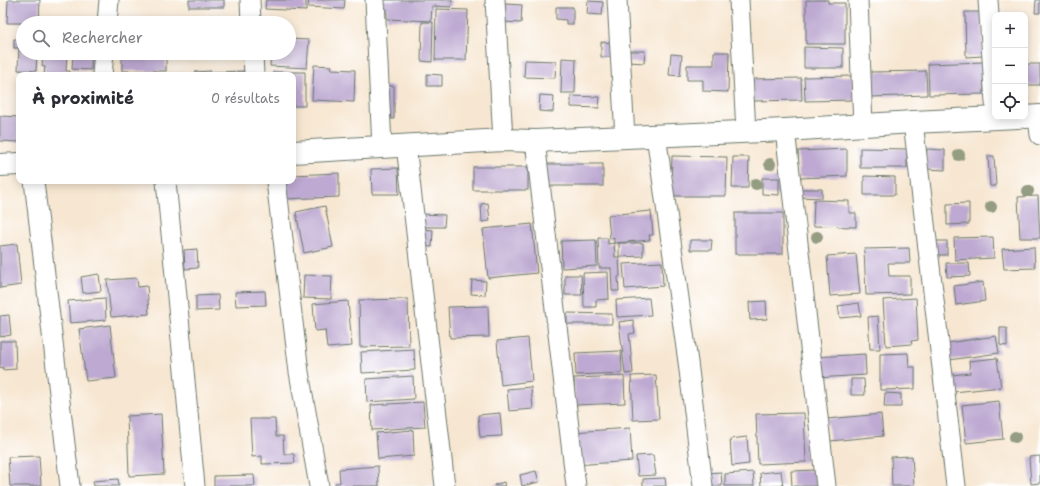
<!DOCTYPE html>
<html lang="fr">
<meta charset="utf-8">
<style>
:root{--surface:#fff;--page:#f2f2f3;--text:#2b2b33;--muted:#7c7c81;--line:#e1e1e2}
body{margin:0;font-family:"Shantell Sans",sans-serif;background:var(--page);color:var(--text)}
.controls{position:absolute;right:12px;top:12px;display:grid;overflow:hidden;border-radius:8px;box-shadow:0 2px 10px #0003}
.controls button{width:36px;height:36px;display:grid;place-items:center;padding:0;border:0;border-bottom:1px solid var(--line);background:var(--surface);color:var(--text);font:20px sans-serif}
.list{margin:0;padding:0;list-style:none}
h2{display:flex;justify-content:space-between;align-items:center;height:52px;margin:0;padding:0 16px;font-size:17px}
h2 small{font-size:13px;font-weight:400;color:var(--muted)}
.icon{flex:none;width:22px;height:22px;fill:none;stroke:currentColor;stroke-width:2;stroke-linecap:round;stroke-linejoin:round}
.map{position:relative;flex:none;width:1040px;height:486px;overflow:hidden}
.search{position:absolute;background:var(--surface);box-shadow:0 2px 10px #0003;left:16px;top:16px;width:280px;height:44px;display:flex;align-items:center;gap:10px;box-sizing:border-box;padding:0 14px;border-radius:22px;color:var(--muted);font-size:15px}
.panel{position:absolute;background:var(--surface);box-shadow:0 2px 10px #0003;left:16px;top:72px;width:280px;height:112px;border-radius:8px}
.map>svg:first-child{display:block}
.building{fill:#bda9d1}
.lines{fill:none;stroke-linecap:round;stroke-linejoin:round}
.minor-casing{stroke:#6b786b;stroke-width:21}
.trunk-casing{stroke:#6b786b;stroke-width:24}
.minor{stroke:#fff;stroke-width:19}
.trunk{stroke:#fff;stroke-width:22}
.tree{fill:#949c82}
</style>
<div class="map">
<svg width="1040" height="486" viewBox="0 0 1040 486">
<rect width="100%" height="100%" fill="#fff"/>
<filter id="ink" filterUnits="userSpaceOnUse"><feTurbulence type="fractalNoise" baseFrequency=".025" numOctaves="2"/><feDisplacementMap in="SourceGraphic" scale="8" xChannelSelector="R" yChannelSelector="G"/><feConvolveMatrix kernelMatrix="1 2 1 2 8 2 1 2 1" color-interpolation-filters="sRGB"/></filter>
<filter id="wash" filterUnits="userSpaceOnUse"><feTurbulence type="fractalNoise" baseFrequency=".012" numOctaves="4" result="noise"/><feDisplacementMap in="SourceGraphic" scale="16" xChannelSelector="R" yChannelSelector="G"/><feGaussianBlur stdDeviation="0.9" result="paint"/><feColorMatrix in="noise" values="0 0 0 0 0 0 0 0 0 0 0 0 0 0 0 0 0 1.4 0 .05"/><feComposite in="paint" operator="in"/></filter>
<g filter="url(#wash)">
<rect width="100%" height="100%" fill="#f7e7d2"/>
<g id="blocks">
<g class="building">
<path d="M8 0H40L39 23H7Z"/>
<rect x="189" y="0" width="35" height="7"/>
<path d="M266 0H306V11L265 9Z"/>
<path d="M309 0H345L344 9 308 7Z"/>
<path d="M382 0H452L451 7 432 6 431 21 387 19V9L382 8Z"/>
<path d="M806 0H828V3H845V44H806Z"/>
<path d="M1036 0H1040V13H1035Z"/>
<path d="M588 1 603 2 602 15 587 14Z"/>
<path d="M505 4 522 5 521 23 505 22Z"/>
<path d="M556 7H573V24H566V20L556 19Z"/>
<path d="M436 9 468 10 466 60H435Z"/>
<path d="M965 12H982L983 56 966 57Z"/>
<path d="M422 22H433L432 62 421 61Z"/>
<path d="M14 39H23V53H37L36 71 18 70 19 48H14Z"/>
<path d="M289 39 309 40 307 68 270 66 271 53H289Z"/>
<path d="M601 42 612 43V57H601Z"/>
<path d="M804 47 843 48V68H804Z"/>
<path d="M630 51H645L644 63 629 62Z"/>
<path d="M714 52H729L728 92 703 91V80H687V65H714Z"/>
<path d="M43 53H67L66 71H70V75H44L45 67 42 66Z"/>
<path d="M73 53H92L91 70 72 69Z"/>
<rect x="122" y="53" width="44" height="18"/>
<path d="M671 54 682 55 680 76 669 75Z"/>
<path d="M562 58 576 59 575 93H561Z"/>
<path d="M525 60 556 61 555 78 524 77Z"/>
<path d="M984 62V94L929 95 928 64Z"/>
<rect x="1025" y="64" width="15" height="21"/>
<path d="M314 65 332 66 331 69 355 70 354 102 312 100Z"/>
<path d="M211 71V75H195V72Z"/>
<path d="M247 71V75H213V72Z"/>
<path d="M926 71 927 95 871 97 870 72Z"/>
<path d="M273 72H305V106H293V75H273Z"/>
<path d="M427 74 442 75V86H427Z"/>
<path d="M854 76 855 100 805 101 804 77Z"/>
<path d="M801 78 802 100 753 101V79Z"/>
<path d="M383 86H394V119L382 118Z"/>
<path d="M540 95 554 96 553 112 539 111Z"/>
<path d="M571 96 600 97 599 108 571 107Z"/>
<path d="M0 116 19 117V142L0 141Z"/>
<path d="M860 148 907 149V168H860Z"/>
<path d="M847 149V176L799 178 798 151Z"/>
<path d="M927 149 945 150V170L926 169Z"/>
<path d="M672 156 727 157 726 196H671Z"/>
<path d="M988 156H994L996 186H990Z"/>
<path d="M733 157H749L748 188H732Z"/>
<rect x="546" y="164" width="57" height="22"/>
<rect x="473" y="167" width="55" height="23"/>
<path d="M398 168 399 194H372L371 169Z"/>
<path d="M339 173V197L284 199 283 181H293V175Z"/>
<path d="M864 176 895 177V195H864Z"/>
<path d="M762 178H779V195L762 194Z"/>
<path d="M798 189H822V198L798 197Z"/>
<path d="M1038 196 1040 238H1020L1018 197Z"/>
<path d="M814 200 849 201V213H856V227L813 226Z"/>
<path d="M488 203 490 221 482 222 481 204Z"/>
<path d="M969 203V224L947 225V204Z"/>
<path d="M325 206 333 247 304 253 296 212Z"/>
<path d="M651 211 653 235H649L650 240 614 243V238L610 239 608 215Z"/>
<rect x="735" y="213" width="48" height="41"/>
<path d="M420 214 445 215 444 227H420Z"/>
<path d="M532 224 537 273 488 278 483 229Z"/>
<path d="M422 229 433 230 432 247 421 246Z"/>
<path d="M993 237 994 258 955 260 954 238Z"/>
<path d="M598 238H608V244L614 243 615 257H619L620 276 618 277 619 291H612L611 268H599Z"/>
<path d="M596 240 597 266 562 268 561 241Z"/>
<path d="M690 240H712L711 250H690Z"/>
<rect x="932" y="241" width="15" height="14"/>
<path d="M619 243H643V256L619 257Z"/>
<path d="M17 244 21 285 0 288V246Z"/>
<path d="M1034 247 1035 268 1004 269 1002 249Z"/>
<path d="M909 248 910 263H888L889 276H910V294L866 295 864 249Z"/>
<path d="M197 249 198 268 185 269 184 250Z"/>
<path d="M856 254 860 294 830 296 827 256Z"/>
<path d="M662 262 663 286 625 289 623 264Z"/>
<path d="M946 263H969L970 276 947 277Z"/>
<path d="M608 272 609 299 596 300V307H584L583 273Z"/>
<path d="M99 274 101 291 83 293 81 277Z"/>
<path d="M304 275 332 276 331 299 303 298Z"/>
<path d="M565 275H581L582 295H565Z"/>
<path d="M137 278 138 287 147 286 149 314 111 317 107 280Z"/>
<path d="M472 280 486 281 485 295 471 294Z"/>
<path d="M983 282 985 301 956 305 954 286Z"/>
<path d="M265 291 266 305 236 306 235 292Z"/>
<path d="M218 295 219 310 196 311V296Z"/>
<path d="M105 298 106 320 70 323 68 301Z"/>
<path d="M649 298 651 315 617 317 616 300Z"/>
<path d="M916 298 918 340 911 341 912 344 886 346 883 300Z"/>
<path d="M408 299 409 346 360 347 359 300Z"/>
<path d="M348 301 352 346 327 348 325 330 315 331 313 304Z"/>
<path d="M766 301 767 319 750 320 749 302Z"/>
<path d="M859 303 861 316 840 318 838 306Z"/>
<path d="M488 306 489 337 450 338 448 307Z"/>
<path d="M567 313 612 314V324H567Z"/>
<path d="M9 315 11 335 0 337V316Z"/>
<path d="M878 316 880 349H870L868 317Z"/>
<path d="M633 320 635 333 629 334 633 373 625 374 619 322Z"/>
<path d="M110 325 116 378 86 381 79 329Z"/>
<path d="M1000 328H1007V346L1000 345Z"/>
<path d="M996 336 999 353 949 360 947 343Z"/>
<path d="M528 338 532 381 501 385 497 341Z"/>
<path d="M0 341H15L16 369 3 370V367L0 368Z"/>
<path d="M414 349 415 370 362 373 361 352Z"/>
<path d="M621 351 622 373 576 375 575 353Z"/>
<path d="M908 353 909 367H915V389L880 390V354Z"/>
<path d="M865 354 866 375 816 378 815 357Z"/>
<path d="M997 358 1001 387 954 392 952 375 970 373 969 361Z"/>
<path d="M656 375 659 419 633 420 631 376Z"/>
<path d="M413 376 414 399 367 402 366 379Z"/>
<path d="M624 376 625 403 575 405 574 378Z"/>
<path d="M851 379H864L865 395H851Z"/>
<path d="M531 387 533 409 509 411 507 389Z"/>
<path d="M885 393 901 394V407H884Z"/>
<path d="M999 401 1003 439 966 443 962 405Z"/>
<path d="M423 402 425 427 372 430 371 405Z"/>
<path d="M500 413 502 436 480 437 478 415Z"/>
<path d="M804 413 806 462 758 464 756 414Z"/>
<path d="M161 414 164 474 129 476 127 416Z"/>
<path d="M881 414 883 436 830 441 827 419Z"/>
<path d="M250 419H275L276 436H283L284 454H294L295 463 262 464V456L252 457Z"/>
<path d="M630 428 632 461 575 465 573 432Z"/>
<path d="M413 430 414 456 378 459 376 433Z"/>
<path d="M747 437 749 464 732 466 730 439Z"/>
<path d="M653 455 656 475 638 476 636 456Z"/>
<path d="M39 456 41 486H10L8 457Z"/>
<path d="M912 456 914 486H892L891 457Z"/>
<path d="M1040 456V483L1031 484 1029 457Z"/>
<path d="M378 466 379 486H335V483H340L339 469Z"/>
<path d="M816 470 817 486H792L791 471Z"/>
<path d="M536 471 539 482 522 486 520 475Z"/>
<path d="M781 471 783 486H761L760 473Z"/>
<path d="M721 472 722 486H708L707 473Z"/>
<path d="M753 472 754 486H725V474Z"/>
<path d="M254 475 255 486H214V476Z"/>
<path d="M665 478 666 486H643V479Z"/>
<path d="M118 479 119 486H94L93 481Z"/>
<path d="M504 482 505 486H494V485Z"/>
</g>
</g>
</g>
<g filter="url(#ink)">
<use href="#blocks" fill-opacity="0" stroke="#6b786b" stroke-width="1"/>
<g class="lines">
<g class="minor-casing">
<g id="minor">
<path d="M250 0 251 23"/>
<path d="M375 0 382 147"/>
<path d="M495 0 503 140"/>
<path d="M617 0 625 137"/>
<path d="M739 0 746 132"/>
<path d="M858 0 863 126"/>
<path d="M988 0 995 103"/>
<path d="M107 23 109 0"/>
<path d="M253 53 254 75"/>
<path d="M102 75 104 53"/>
<path d="M1038 117 1040 135"/>
<path d="M913 122 956 486"/>
<path d="M785 130 826 486"/>
<path d="M656 135 688 362 703 486"/>
<path d="M535 141 576 486"/>
<path d="M406 145 445 486"/>
<path d="M34 181 70 486"/>
<path d="M166 181 195 486"/>
<path d="M276 181 299 372 319 486"/>
</g>
</g>
<g class="trunk-casing">
<g id="trunk">
<path d="M1025 117 1040 116"/>
<path d="M293 152 503 140 535 141 785 130 913 122 1018 117"/>
<path d="M0 165 19 164"/>
</g>
</g>
<use href="#minor" class="minor"/>
<use href="#trunk" class="trunk"/>
</g>
<g class="tree">
<circle cx="959" cy="155" r="6"/>
<circle cx="770" cy="164" r="6"/>
<circle cx="756" cy="184" r="6"/>
<circle cx="1028" cy="191" r="6"/>
<circle cx="991" cy="207" r="6"/>
<circle cx="817" cy="237" r="6"/>
<circle cx="1015" cy="437" r="6"/>
</g>
</g>
</svg>
<div class="controls">
<button>+</button>
<button>−</button>
<button><svg class="icon" aria-label="locate" viewBox="0 0 24 24"><circle cx="12" cy="12" r="6"/><path d="M12 2v4M12 18v4M2 12h4M18 12h4"/></svg></button>
</div>
<div class="search"><svg class="icon" aria-label="search" viewBox="0 0 24 24"><circle cx="10" cy="10" r="6"/><path d="M15 15l6 6"/></svg>Rechercher</div>
<section class="panel">
<h2>À proximité<small>0 résultats</small></h2>
<ul class="list">
</ul>
</section>
</div>
